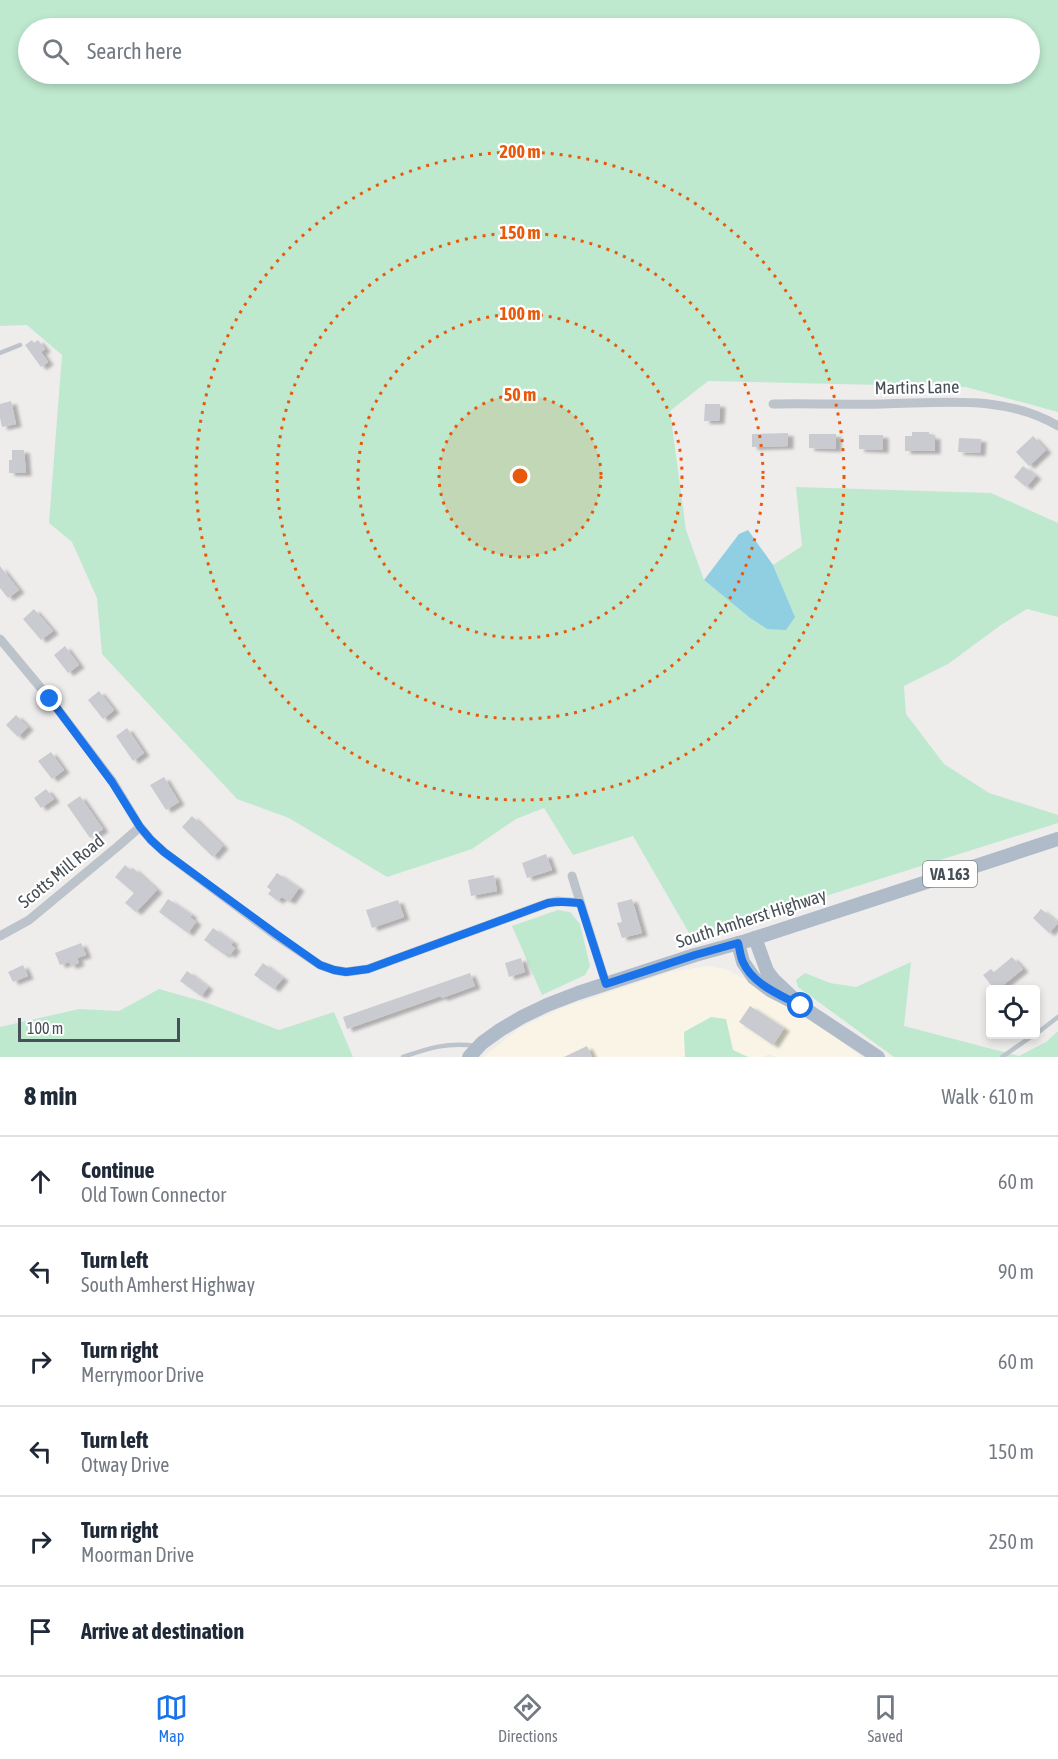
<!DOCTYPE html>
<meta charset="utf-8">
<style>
:root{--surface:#fff;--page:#f2f2f3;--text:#1f2937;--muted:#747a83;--line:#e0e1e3;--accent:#1a73e8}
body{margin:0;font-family:"Asap Condensed",sans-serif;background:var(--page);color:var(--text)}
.controls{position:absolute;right:18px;bottom:18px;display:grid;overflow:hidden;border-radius:6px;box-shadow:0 3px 9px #0003}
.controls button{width:54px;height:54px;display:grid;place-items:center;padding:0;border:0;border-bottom:2px solid var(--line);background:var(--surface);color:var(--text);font:30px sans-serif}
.scale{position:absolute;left:18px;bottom:15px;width:162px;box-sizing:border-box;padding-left:6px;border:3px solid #474f57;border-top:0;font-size:16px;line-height:21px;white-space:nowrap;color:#474f57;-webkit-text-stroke:4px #fff;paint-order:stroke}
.stop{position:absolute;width:18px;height:18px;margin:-14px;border:4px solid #1a73e8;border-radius:50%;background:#fff}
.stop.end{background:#1a73e8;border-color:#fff;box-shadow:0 2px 6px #0008}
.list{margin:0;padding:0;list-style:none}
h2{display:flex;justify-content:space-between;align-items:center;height:78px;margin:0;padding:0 24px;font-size:26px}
h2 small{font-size:20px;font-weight:400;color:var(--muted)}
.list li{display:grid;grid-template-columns:39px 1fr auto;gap:18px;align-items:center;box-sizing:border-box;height:90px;padding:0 24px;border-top:2px solid var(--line)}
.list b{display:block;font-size:22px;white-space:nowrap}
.list p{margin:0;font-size:20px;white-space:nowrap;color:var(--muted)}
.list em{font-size:20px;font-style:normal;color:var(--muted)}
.icon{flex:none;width:33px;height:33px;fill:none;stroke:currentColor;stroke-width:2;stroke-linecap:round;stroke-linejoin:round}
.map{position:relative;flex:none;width:1058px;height:1057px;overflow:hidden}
.search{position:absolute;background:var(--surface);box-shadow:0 3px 9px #0003;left:18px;right:18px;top:18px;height:66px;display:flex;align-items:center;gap:15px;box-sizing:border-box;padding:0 21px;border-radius:33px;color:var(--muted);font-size:22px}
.sheet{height:618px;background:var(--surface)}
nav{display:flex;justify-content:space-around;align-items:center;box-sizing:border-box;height:84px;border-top:2px solid var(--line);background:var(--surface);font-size:16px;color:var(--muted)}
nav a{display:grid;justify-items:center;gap:3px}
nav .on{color:var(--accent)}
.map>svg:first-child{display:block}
.commercial{fill:#f9f4e6}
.green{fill:#bee9cf;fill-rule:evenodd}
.water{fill:#90cfe1}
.building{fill:#cacbd1;filter:url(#shadow)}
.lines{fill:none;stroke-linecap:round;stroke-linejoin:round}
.service{stroke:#bcc3ca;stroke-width:4.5}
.minor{stroke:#bcc3ca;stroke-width:9}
.primary{stroke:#afbbc8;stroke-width:14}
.route{stroke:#1a73e8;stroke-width:8}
.ring{fill:none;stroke:#e8590c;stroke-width:3;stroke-dasharray:3 6}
.labels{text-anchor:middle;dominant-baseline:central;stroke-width:4.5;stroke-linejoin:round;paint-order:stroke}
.shield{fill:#fff;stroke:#7e8489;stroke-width:1.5}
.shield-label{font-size:16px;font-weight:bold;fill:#474f57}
.street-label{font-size:18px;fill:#474f57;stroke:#fff}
.centre{fill:#e8590c;stroke:#fff;stroke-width:3}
.ring-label{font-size:18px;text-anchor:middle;font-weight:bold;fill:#e8590c;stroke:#fff;stroke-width:4.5;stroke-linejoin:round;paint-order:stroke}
</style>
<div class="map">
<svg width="1058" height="1057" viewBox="0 0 1058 1057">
<defs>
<filter id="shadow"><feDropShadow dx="5.5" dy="3" stdDeviation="1.5" flood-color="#0004"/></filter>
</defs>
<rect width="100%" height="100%" fill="#efecec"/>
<path class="commercial" d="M707 966 725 969 754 983 799 1011 862 1057H776L769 1054 764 1057H748L733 1050 726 1019 684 1032 685 1057H483L520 1028 562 1008 670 972Z"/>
<g class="green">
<path d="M0 0H1058V412L966 387 708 381 670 411 686 530 704 580 750 618 767 629 795 617 773 565 802 546 796 487 991 493 1058 523V617L1027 609 1001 625 948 664 904 686 906 714 944 764 989 793 1058 815V823L692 938 633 836 573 855 544 808 516 819 472 849 387 877 289 818 237 799 102 654 97 598 72 542 49 523 62 355 27 325 0 326ZM28 28H1030V74H28Z"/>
<path d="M558 910 570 912 580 924 590 966 585 975 542 995 512 926Z"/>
<path d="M911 962 904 1026 1019 1056 1046 1042 1058 1031V1057H894L798 987 796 980 805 973 830 983 856 987Z"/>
<path d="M159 989 205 1002 279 1030 334 1012 353 1057H0V1027L79 1009 119 1011Z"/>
<path d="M711 1017 726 1019 733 1050 748 1057H685L684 1032Z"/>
</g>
<path class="water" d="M748 530 773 565 795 617 786 630 767 629 750 618 704 580 739 534Z"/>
<g class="building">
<path d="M32 340 34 343 38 340 45 349 41 352 48 362 41 367 25 345Z"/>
<path d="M11 401 16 424 2 427 0 418V404Z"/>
<path d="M705 404H720L719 421H704Z"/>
<path d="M912 432H929V436H935V451H905V436H912Z"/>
<path d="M788 433V446L752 447V434Z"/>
<path d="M809 434H836V449L809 448Z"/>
<path d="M859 435H883V450L859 449Z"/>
<path d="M1033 436 1046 450 1029 466 1016 452Z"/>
<path d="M959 438 981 439 980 453 958 452Z"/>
<path d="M12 450H24L26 473H9V460H12Z"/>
<path d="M1023 466 1036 476 1026 487 1014 477Z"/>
<path d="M0 566 19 590 8 598 0 588Z"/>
<path d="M34 609 53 631 41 640 23 619Z"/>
<path d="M65 646 79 665 68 673 54 655Z"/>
<path d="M99 691 114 710 103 719 88 700Z"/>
<path d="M16 715 28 727 18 737 6 725Z"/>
<path d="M127 728 144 753 133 761 116 736Z"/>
<path d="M51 752 64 770 52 779 38 761Z"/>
<path d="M164 777 179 802 166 810 150 785Z"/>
<path d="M46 789 54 799 41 808 34 798Z"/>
<path d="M80 796 103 829 90 838 67 805Z"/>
<path d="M192 816 223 846 213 857 182 827Z"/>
<path d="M546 854 552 870 527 878 522 863Z"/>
<path d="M125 865 131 870 133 868 157 890 136 912 125 903 134 893 115 877Z"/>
<path d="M277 873 299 888 290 901 281 897 278 901 268 894 271 890 267 887Z"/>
<path d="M494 875 497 891 471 896 468 880Z"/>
<path d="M168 899 192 915 190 917 196 922 188 933 159 912Z"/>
<path d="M632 899 642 933 622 938 617 923 622 922 617 903Z"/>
<path d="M398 900 404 917 372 928 366 910Z"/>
<path d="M1041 909 1058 923 1049 933 1033 918Z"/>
<path d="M213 928 233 942 231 945 235 948 230 955 226 952 225 955 204 940Z"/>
<path d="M81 943 86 955 77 958 79 963 71 966 69 962 60 965 55 953Z"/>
<path d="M1012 957 1023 969 997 990H995L983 975 991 969 994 972Z"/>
<path d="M521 958 525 972 509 977 505 963Z"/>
<path d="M263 963 283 978 274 989 254 975Z"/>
<path d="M23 965 28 976 13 982 8 972Z"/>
<path d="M187 971 208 987 201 996 180 981Z"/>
<path d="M470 973 475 986 442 998 441 996 347 1029 343 1017Z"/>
<path d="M750 1006 784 1028 773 1045 739 1022Z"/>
<path d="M587 1046 592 1057H564Z"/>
</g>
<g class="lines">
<g class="service">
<path d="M0 353 20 345"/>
<path d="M1036 1034 1058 1017"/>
<path d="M403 1057C429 1048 447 1042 476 1046"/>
<path d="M1002 1057 1035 1034"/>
</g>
<g class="minor">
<path d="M773 404C810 403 846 405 883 404 942 403 1004 394 1058 426"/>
<path d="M0 639 50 699 113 782 140 827 151 840 164 852 275 935 320 965 334 970 346 972 368 969 548 903 558 901 580 903"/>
<path d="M572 876 606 984"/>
<path d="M0 936 29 920 117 847 140 827"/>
</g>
<g class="primary">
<path d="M755 938 767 971 773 979 791 996"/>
<path d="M738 943 743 962 754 978 770 990 801 1006 878 1057"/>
<path d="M469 1057 482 1043 500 1030 522 1017 547 1005 578 993 695 955 746 941 1058 839"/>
</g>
</g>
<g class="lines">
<path class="route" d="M50 699 112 782 140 827 151 840 164 852 276 934 320 965 334 970 346 972 368 969 548 903C559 901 569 902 580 903L606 984 695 955 738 943C740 949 740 956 743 962 753 985 781 995 801 1006"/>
</g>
<circle cx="520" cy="476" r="81" fill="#e8590c" fill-opacity=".12"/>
<g class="ring">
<circle cx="520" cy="476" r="81"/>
<circle cx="520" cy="476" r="162"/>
<circle cx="520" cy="476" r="243"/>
<circle cx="520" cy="476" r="324"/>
</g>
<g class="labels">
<rect class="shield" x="923" y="861" width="54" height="26" rx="4.5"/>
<g class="shield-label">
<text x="950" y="874">VA 163</text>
</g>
<g class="street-label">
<text transform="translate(917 387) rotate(-1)">Martins Lane</text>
<text transform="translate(61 871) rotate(-39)">Scotts Mill Road</text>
<text transform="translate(751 918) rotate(-18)">South Amherst Highway</text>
</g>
</g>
<circle cx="520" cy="476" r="9" class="centre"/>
<g class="ring-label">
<text x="520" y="158">200 m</text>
<text x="520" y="239">150 m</text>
<text x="520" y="320">100 m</text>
<text x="520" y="401">50 m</text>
</g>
</svg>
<div class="controls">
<button><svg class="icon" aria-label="locate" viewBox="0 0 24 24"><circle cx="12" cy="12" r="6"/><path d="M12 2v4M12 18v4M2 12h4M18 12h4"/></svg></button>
</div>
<div class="scale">100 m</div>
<div class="stop" style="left:801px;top:1006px"></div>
<div class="stop end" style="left:50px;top:699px"></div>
<div class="search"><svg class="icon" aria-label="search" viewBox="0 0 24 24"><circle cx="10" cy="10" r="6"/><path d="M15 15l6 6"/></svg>Search here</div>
</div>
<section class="sheet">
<h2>8 min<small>Walk · 610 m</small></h2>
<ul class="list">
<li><svg class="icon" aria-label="ahead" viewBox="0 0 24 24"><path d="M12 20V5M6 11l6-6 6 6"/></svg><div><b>Continue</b><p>Old Town Connector</p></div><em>60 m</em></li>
<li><svg class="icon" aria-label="left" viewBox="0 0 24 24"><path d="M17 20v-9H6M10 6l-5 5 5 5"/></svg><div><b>Turn left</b><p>South Amherst Highway</p></div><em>90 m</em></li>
<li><svg class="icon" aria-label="right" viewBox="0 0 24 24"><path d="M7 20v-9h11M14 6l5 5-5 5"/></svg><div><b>Turn right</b><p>Merrymoor Drive</p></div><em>60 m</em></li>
<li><svg class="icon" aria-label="left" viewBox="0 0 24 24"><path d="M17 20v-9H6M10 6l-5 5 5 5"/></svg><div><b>Turn left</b><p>Otway Drive</p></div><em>150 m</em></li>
<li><svg class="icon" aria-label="right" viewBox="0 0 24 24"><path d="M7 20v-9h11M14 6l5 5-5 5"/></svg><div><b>Turn right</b><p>Moorman Drive</p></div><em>250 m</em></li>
<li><svg class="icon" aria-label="arrive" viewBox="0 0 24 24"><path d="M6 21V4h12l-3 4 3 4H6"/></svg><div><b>Arrive at destination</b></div></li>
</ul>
</section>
<nav>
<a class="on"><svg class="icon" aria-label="map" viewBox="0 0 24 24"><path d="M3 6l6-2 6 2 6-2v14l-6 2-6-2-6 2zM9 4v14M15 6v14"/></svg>Map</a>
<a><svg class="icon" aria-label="directions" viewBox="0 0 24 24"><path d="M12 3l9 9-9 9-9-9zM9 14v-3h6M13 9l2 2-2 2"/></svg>Directions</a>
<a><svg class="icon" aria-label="saved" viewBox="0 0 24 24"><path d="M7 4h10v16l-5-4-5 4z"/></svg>Saved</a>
</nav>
